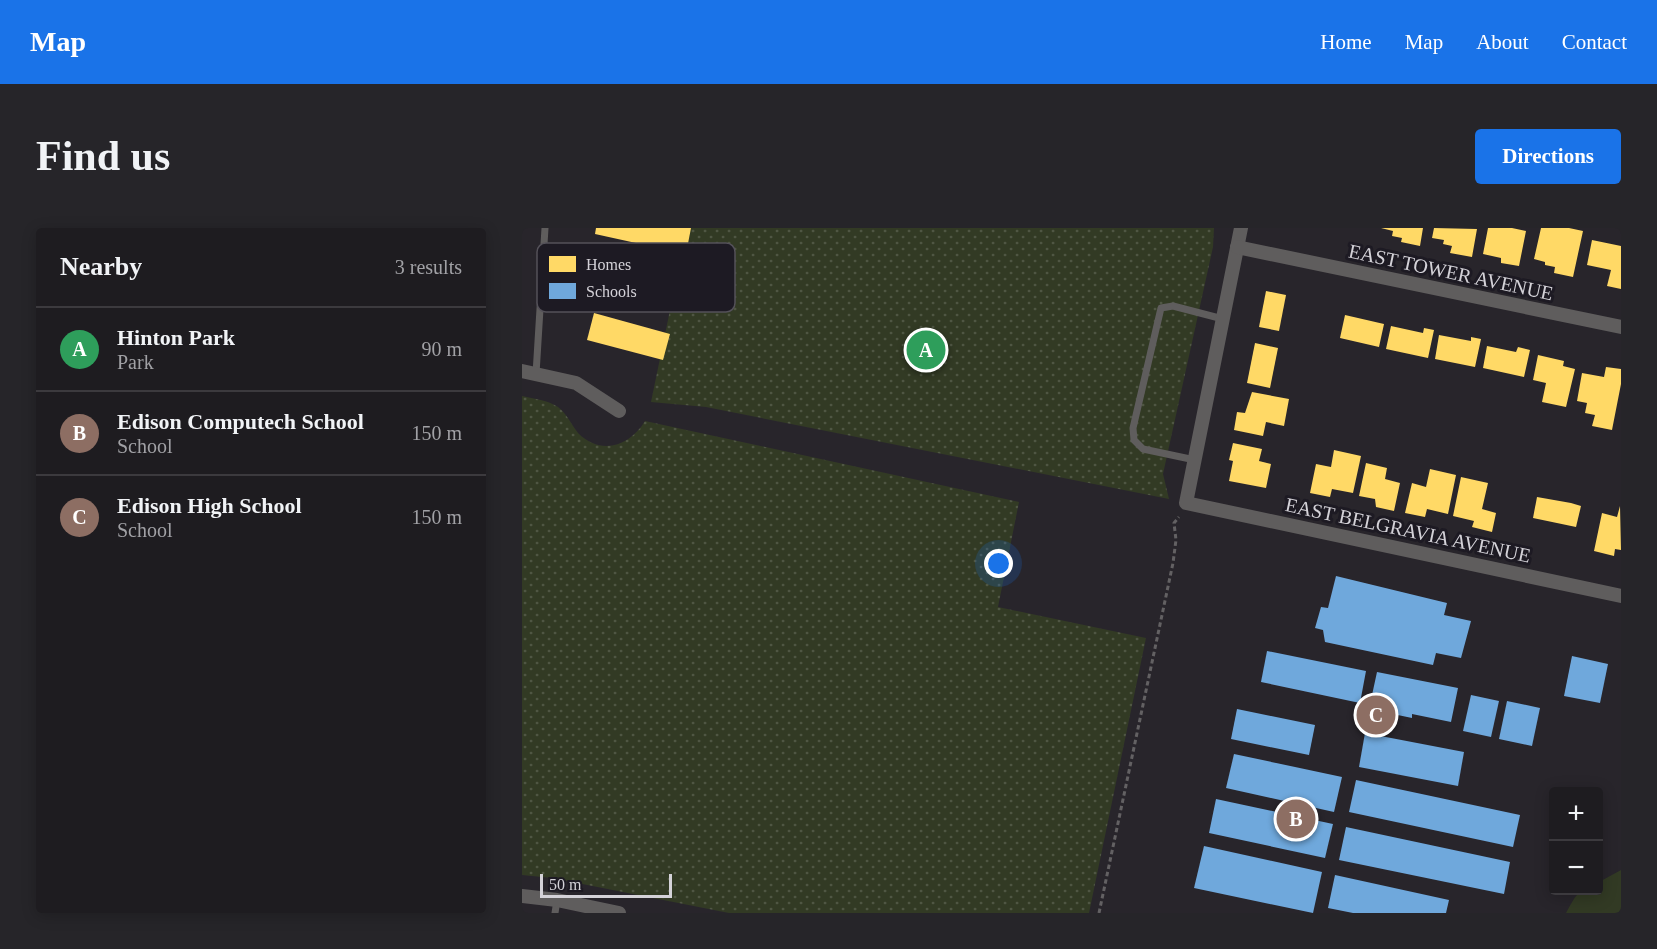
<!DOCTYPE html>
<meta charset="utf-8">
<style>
:root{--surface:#1e1c20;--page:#262529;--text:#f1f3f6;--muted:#a1a1a5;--line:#3c3a3e;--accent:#1a73e8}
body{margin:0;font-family:Georgia,serif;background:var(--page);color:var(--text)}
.controls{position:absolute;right:18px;bottom:18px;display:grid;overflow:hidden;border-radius:6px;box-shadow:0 3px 15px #0003}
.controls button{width:54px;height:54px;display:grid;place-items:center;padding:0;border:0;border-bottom:2px solid var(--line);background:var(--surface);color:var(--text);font:30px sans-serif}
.scale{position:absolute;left:18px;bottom:15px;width:132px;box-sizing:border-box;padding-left:6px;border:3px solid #d4d2d8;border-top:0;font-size:16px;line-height:21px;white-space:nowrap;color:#d4d2d8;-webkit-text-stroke:4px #1d1a23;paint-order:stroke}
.you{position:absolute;left:477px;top:336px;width:21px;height:21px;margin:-15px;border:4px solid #fff;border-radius:50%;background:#1a73e8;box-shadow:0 0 0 9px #1a73e833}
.badge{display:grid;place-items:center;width:39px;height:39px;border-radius:50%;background:var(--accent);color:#fff;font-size:20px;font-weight:700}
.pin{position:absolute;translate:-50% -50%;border:3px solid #fff;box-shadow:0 2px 6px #0006}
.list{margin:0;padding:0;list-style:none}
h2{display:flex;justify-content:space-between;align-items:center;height:78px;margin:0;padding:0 24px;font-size:26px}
h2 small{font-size:20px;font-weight:400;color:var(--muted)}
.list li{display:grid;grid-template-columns:39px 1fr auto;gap:18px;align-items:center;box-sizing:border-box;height:84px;padding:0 24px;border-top:2px solid var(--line)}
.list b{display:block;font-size:22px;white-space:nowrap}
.list p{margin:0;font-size:20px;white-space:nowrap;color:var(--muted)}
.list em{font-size:20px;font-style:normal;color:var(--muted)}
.map{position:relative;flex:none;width:1099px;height:685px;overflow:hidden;border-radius:6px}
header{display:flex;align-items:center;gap:36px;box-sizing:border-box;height:84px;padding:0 30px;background:var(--accent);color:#fff}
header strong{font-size:28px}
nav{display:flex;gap:33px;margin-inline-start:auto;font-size:21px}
.intro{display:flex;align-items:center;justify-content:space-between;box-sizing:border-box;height:144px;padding:0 36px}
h1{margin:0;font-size:42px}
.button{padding:15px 27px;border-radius:6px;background:var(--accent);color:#fff;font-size:21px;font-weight:700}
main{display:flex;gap:36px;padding:0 36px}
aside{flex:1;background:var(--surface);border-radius:6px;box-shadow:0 3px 15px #0003}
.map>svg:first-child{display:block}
.grass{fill:#323a24}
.park{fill:url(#park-dots)}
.homes{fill:#ffd966}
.schools{fill:#6fa8dc}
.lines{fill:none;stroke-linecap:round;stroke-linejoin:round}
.path{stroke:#636163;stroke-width:3;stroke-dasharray:4.5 3;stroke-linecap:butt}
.service{stroke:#5f5d5d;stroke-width:7}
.minor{stroke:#5f5d5d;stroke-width:14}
.labels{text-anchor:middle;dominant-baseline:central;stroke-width:6;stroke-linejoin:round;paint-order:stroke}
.street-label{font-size:20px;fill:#d4d2d8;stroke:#1d1a23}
.key{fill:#1d1a23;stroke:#545159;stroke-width:1.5}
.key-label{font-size:16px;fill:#d4d2d8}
</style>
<header>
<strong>Map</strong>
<nav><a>Home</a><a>Map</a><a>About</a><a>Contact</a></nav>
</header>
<div class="intro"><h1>Find us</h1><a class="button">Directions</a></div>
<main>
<aside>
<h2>Nearby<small>3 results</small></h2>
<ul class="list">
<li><span class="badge" style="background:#2e9e5b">A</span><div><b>Hinton Park</b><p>Park</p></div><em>90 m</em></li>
<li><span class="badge" style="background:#8d6e63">B</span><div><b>Edison Computech School</b><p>School</p></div><em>150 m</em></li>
<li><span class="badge" style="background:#8d6e63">C</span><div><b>Edison High School</b><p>School</p></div><em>150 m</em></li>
</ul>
</aside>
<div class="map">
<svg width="1099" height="685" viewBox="0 0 1099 685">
<defs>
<pattern id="park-dots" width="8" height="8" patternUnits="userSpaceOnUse" patternTransform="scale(1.5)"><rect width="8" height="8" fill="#323a24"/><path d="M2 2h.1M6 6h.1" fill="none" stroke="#4f5643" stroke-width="1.8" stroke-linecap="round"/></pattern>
</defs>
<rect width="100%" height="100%" fill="#28252b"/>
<path class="grass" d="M1099 642V685H1044C1055 666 1054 662 1076 662L1077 654Z"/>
<g class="park">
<path d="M165 0H692L691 19 641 246 647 271 184 179 129 174Z"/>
<path d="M0 168C12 171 26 172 36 179 45 186 49 196 56 205 79 228 108 218 123 193L497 274 476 379 624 410 567 685H207L30 650 0 647Z"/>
</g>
<g class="homes">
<path d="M74 0H169L164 26 73 6Z"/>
<path d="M859 0H901L898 18 879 14 880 10 870 8 871 3Z"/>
<path d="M912 0 955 1 950 29 928 25 930 18 921 16 922 12 910 10Z"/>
<path d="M966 0H990L1004 3 997 38 979 35V30L961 26Z"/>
<path d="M1019 0H1047L1061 3 1051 49 1032 45 1033 39 1023 37V34L1012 31Z"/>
<path d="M1070 12 1099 18V61L1085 58 1089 42 1065 37Z"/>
<path d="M744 63 764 67 757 103 737 99Z"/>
<path d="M72 85 148 106 141 132 65 112Z"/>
<path d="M823 87 862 96 857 119 818 110Z"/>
<path d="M869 98 901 105 902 100 912 102 906 130 864 121Z"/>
<path d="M917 107 949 113V109L959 111 953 139 913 131Z"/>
<path d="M733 115 756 120 748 160 725 155Z"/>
<path d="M965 118 994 124 996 119 1008 122 1002 149 961 140Z"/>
<path d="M1016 127 1042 133 1041 138 1053 141 1044 179 1020 174 1024 155 1011 152Z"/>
<path d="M1084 139 1099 141V156L1090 202 1070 198 1073 187 1063 185 1065 175 1055 173 1060 145 1082 149Z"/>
<path d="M730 164 767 171 762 198 744 194 741 208 712 202 715 184 723 185Z"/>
<path d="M711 215 740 221 737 233 749 236 744 260 707 253 711 233 707 232Z"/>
<path d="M812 222 839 228 831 265 810 261 808 269 788 265 794 236 809 239Z"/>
<path d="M844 235 865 240 863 251 878 255 872 283 854 279 853 271 837 268Z"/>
<path d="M908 241 934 247 926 286 905 281 903 289 883 285 890 255 904 259Z"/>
<path d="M939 249 966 255 960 281 974 285 970 304 950 299 952 293 931 288Z"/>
<path d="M1015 269 1049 275 1059 278 1054 299 1011 290Z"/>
<path d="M1098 278 1099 322 1093 321 1092 328 1072 323 1080 285 1095 289Z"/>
</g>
<g class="schools">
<path d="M814 348 925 375 922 387 949 393 939 430 914 425 911 437 803 414 801 402 793 400 799 379 806 380Z"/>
<path d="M745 423 844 443 838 475 739 454Z"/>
<path d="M1050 428 1086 436 1078 475 1042 468Z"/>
<path d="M855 444 936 460 929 494 890 486V490L847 481Z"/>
<path d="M949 467 977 473 969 509 941 503Z"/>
<path d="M985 473 1018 480 1010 518 977 511Z"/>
<path d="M715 481 793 497 787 527 709 511Z"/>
<path d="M843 505 942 524 936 558 837 539Z"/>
<path d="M712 526 820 549 812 584 704 560Z"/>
<path d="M834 552 998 587 991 619 827 584Z"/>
<path d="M694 571 811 596 803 630 687 605Z"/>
<path d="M824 599 988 634 982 666 817 632Z"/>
<path d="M682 618 800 644 791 685 672 660Z"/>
<path d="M813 647 927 672 924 685H831L806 680Z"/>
</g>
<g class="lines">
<path class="path" d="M577 685 651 335 654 312 652 295 657 289"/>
<g class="service">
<path d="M14 146 23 0"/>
<path d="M673 232 621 221 612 212 611 200 639 80 651 78 701 91"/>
<path d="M33 685 35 672"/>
</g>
<g class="minor">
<path d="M719 0 664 275 1099 368"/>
<path d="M715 19 1099 99"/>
<path d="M0 143 54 155 97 183"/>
<path d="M0 668 35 672 97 685"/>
</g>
</g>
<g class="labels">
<g class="street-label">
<text transform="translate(929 44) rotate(12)">EAST TOWER AVENUE</text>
<text transform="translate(886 302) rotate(12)">EAST BELGRAVIA AVENUE</text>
</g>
</g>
<rect x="15" y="15" width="198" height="69" rx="9" class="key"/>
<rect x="27" y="28" width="27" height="16" fill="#ffd966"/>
<rect x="27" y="55" width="27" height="16" fill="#6fa8dc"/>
<g class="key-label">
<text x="64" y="42">Homes</text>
<text x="64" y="69">Schools</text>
</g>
</svg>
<div class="controls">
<button>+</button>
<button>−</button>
</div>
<div class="scale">50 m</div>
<div class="you"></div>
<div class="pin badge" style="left:404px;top:122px;background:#2e9e5b">A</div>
<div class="pin badge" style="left:774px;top:591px;background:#8d6e63">B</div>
<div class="pin badge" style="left:854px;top:487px;background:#8d6e63">C</div>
</div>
</main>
